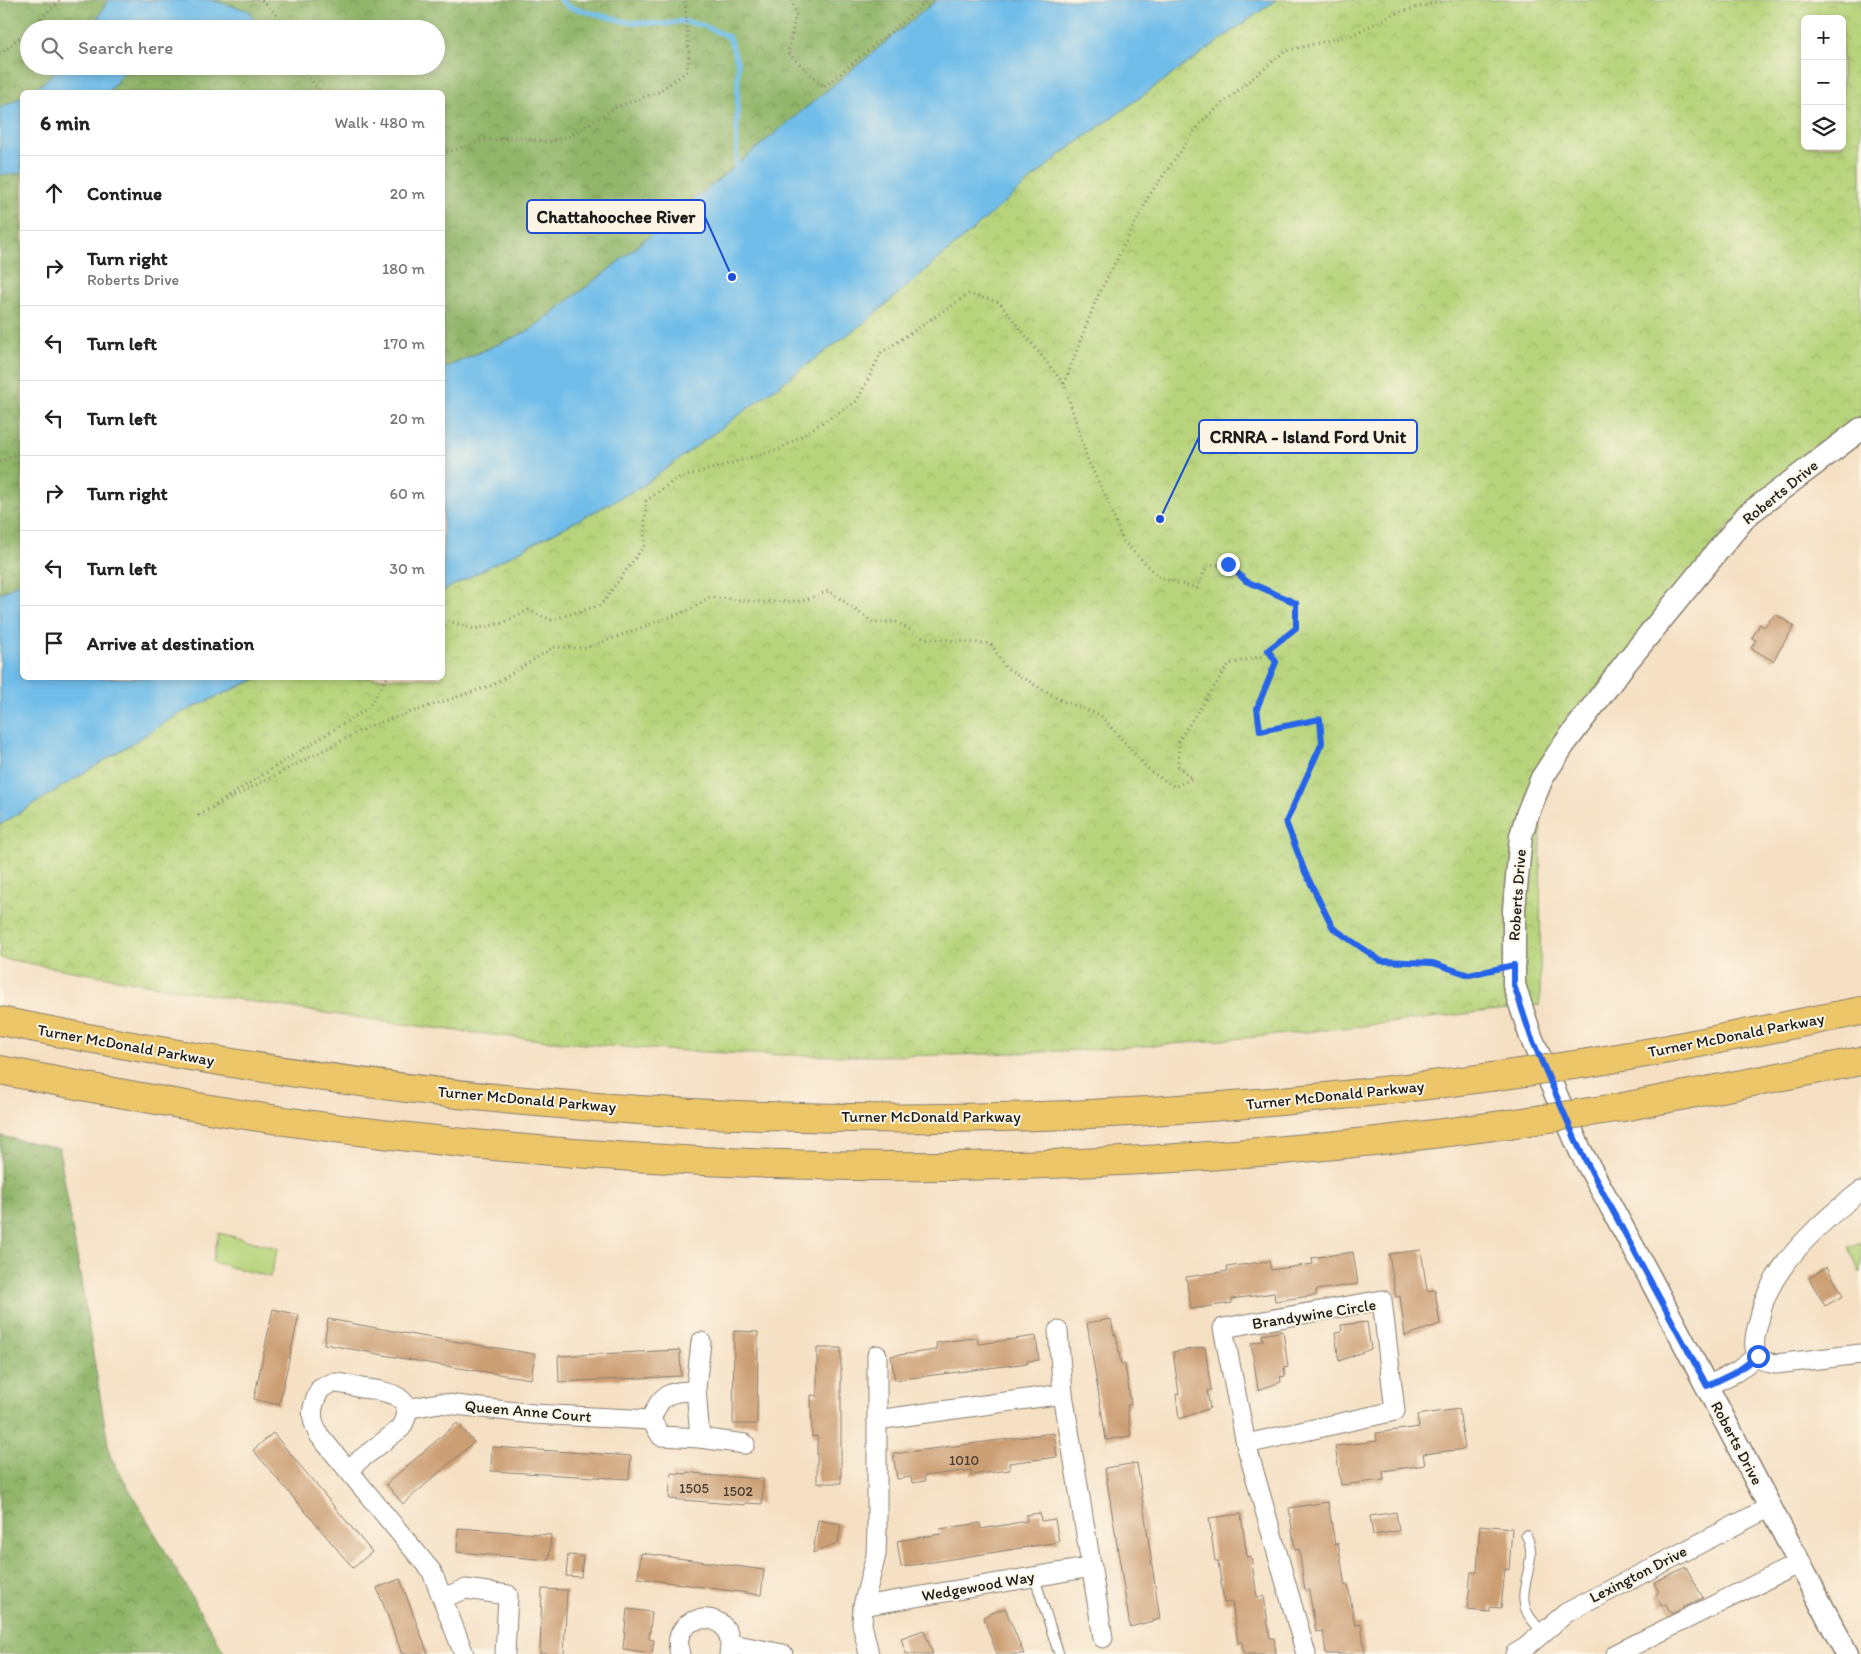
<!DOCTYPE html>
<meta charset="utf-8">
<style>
:root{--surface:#fff;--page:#f2f2f2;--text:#222;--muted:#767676;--line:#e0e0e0}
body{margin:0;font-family:Itim,sans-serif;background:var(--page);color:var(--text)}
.controls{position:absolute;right:15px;top:15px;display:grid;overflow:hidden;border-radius:8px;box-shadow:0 2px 8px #0003}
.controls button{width:45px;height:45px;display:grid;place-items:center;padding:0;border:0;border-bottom:1px solid var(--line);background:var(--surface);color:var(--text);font:25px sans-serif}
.stop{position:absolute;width:15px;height:15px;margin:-11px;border:4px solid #2563eb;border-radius:50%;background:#fff}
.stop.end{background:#2563eb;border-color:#fff;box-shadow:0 1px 5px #0008}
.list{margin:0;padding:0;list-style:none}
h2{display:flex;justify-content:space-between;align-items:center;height:65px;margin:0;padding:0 20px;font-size:21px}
h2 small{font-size:16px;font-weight:400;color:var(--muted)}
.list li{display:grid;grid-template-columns:32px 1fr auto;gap:15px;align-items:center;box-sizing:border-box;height:75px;padding:0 20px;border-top:1px solid var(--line)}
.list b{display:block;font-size:19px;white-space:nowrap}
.list p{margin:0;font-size:16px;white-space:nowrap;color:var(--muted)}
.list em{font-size:16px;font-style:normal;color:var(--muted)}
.icon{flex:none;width:28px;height:28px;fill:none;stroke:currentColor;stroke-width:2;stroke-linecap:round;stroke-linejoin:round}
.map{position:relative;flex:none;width:1861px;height:1654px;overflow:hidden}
.search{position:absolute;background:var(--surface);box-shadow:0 2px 8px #0003;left:20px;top:20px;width:425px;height:55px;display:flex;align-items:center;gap:12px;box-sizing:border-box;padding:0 18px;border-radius:28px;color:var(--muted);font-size:19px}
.panel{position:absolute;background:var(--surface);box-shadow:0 2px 8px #0003;left:20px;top:90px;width:425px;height:590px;border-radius:8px}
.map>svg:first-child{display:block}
.forest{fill:url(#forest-crowns);stroke:#566944;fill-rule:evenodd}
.park{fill:url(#park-crowns);stroke:#6a784c;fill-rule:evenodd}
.pitch{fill:#b7d47b;stroke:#6a784c}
.water{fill:#70bdea;stroke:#466c83}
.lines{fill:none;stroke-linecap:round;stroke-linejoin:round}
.stream{stroke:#70bdea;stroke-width:5}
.building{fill:#cc9e73}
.service-casing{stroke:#887e70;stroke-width:11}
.minor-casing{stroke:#887e70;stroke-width:21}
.tertiary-casing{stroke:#887e70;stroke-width:25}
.motorway-casing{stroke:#887e70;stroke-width:30}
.path{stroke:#887e70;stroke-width:3;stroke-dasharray:1 4;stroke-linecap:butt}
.service{stroke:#fff;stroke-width:9}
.minor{stroke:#fff;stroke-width:19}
.tertiary{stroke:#fff;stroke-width:22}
.motorway{stroke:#ecc669;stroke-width:28}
.motorway-bridge-casing{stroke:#887e70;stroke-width:30;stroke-linecap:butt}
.motorway-bridge{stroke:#ecc669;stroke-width:28}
.route{stroke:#2563eb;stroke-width:6}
.labels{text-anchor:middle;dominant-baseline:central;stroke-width:4;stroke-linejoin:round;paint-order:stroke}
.number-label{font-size:14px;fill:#483c32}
.street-label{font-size:16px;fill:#1c1c1c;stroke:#fcf5e5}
.leader{fill:none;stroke:#1d4ed8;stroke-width:2}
.callout-dot{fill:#1d4ed8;stroke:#fcf5e5;stroke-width:2}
.callout{fill:#fcf5e5;stroke:#1d4ed8;stroke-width:2}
.callout-label{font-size:18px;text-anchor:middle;font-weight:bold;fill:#1c1c1c}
</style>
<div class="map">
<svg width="1861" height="1654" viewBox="0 0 1861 1654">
<defs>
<pattern id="forest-crowns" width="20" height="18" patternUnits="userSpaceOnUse" patternTransform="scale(1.25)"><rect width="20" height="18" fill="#91b66b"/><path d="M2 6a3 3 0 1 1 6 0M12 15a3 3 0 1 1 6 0" fill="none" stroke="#769357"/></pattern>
<pattern id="park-crowns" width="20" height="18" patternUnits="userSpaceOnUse" patternTransform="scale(1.25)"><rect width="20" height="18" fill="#b7d47b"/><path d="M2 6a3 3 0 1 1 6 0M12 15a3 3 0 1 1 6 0" fill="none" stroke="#9db56a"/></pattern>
</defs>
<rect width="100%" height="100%" fill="#fcf5e5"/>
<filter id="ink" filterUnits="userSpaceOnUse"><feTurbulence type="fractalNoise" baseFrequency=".02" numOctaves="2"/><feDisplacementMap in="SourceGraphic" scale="10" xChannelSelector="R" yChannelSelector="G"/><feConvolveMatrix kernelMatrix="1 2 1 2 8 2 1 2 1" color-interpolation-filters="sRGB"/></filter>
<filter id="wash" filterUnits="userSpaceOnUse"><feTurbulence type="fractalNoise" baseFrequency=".0096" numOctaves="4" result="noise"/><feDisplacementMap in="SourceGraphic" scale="20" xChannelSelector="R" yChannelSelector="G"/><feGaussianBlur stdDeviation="1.12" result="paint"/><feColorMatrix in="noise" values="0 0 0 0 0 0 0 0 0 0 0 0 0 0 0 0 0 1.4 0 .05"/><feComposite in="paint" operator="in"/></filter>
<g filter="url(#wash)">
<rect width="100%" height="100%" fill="#f5e0c4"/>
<g class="forest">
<path d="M0 0H937L607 271 530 330 443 369 442 92H22V581L0 594ZM29 29H436V66H29Z"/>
<path d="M0 1136 59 1148 110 1456 225 1654H0Z"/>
</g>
<path class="park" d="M1276 0H1861V426L1727 528 1541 762 1540 1005C1422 1019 1303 1034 1184 1043 1019 1056 852 1060 686 1051 455 1039 227 999 0 958V825L179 714 258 678H442L443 591 641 487 869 319 1061 154ZM1805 19H1842V146H1805Z"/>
<g class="pitch">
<path d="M219 1233 278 1248 270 1277 212 1262Z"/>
<path d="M1861 1242V1272L1860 1273 1849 1247Z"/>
</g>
<g class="water">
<path d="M108 0H211L250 11 257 29H92Z"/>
<path d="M937 0H1276L1061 154 869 319 641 487 443 591V369L530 330 607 271Z"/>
<path d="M61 66H159L124 72 108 92H33Z"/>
<path d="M22 97V173L0 175V108Z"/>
<path d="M22 581V678H258L179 714 0 825V594Z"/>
</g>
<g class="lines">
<path class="stream" d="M560 0 569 7 627 22 666 24 680 21 702 25 729 37 738 64 736 171"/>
</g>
<g id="blocks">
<g class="building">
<path d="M1775 614 1794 626 1773 661 1751 648 1756 640 1752 638 1760 624 1764 627Z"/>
<path d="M1421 1250 1427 1291 1435 1290 1440 1324 1405 1336 1400 1296 1396 1297 1389 1254Z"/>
<path d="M1353 1252 1358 1284 1316 1290 1317 1295 1275 1301 1274 1293 1232 1299V1303L1191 1309 1186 1277 1228 1271 1227 1267 1269 1261 1271 1270 1313 1264 1312 1258Z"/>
<path d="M1827 1267 1843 1296 1825 1306 1809 1278Z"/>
<path d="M273 1309 299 1315 279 1405 254 1399Z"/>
<path d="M328 1319 420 1336 535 1354 531 1379 439 1365 324 1344Z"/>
<path d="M1111 1319 1114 1335H1116L1121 1364H1125L1131 1405H1127L1131 1436 1106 1440 1087 1323Z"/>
<path d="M1367 1322 1371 1349 1339 1361 1335 1333 1342 1332 1341 1325Z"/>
<path d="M734 1331 758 1332 757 1424H733Z"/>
<path d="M1283 1331 1288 1367 1284 1368 1285 1376 1280 1377 1281 1382 1258 1390 1251 1343 1263 1341 1262 1335Z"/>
<path d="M1036 1336 1039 1360 1027 1361 1028 1363 895 1380 891 1356 937 1350 936 1343 965 1339 978 1338V1344Z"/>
<path d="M1205 1347 1211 1390 1207 1391 1210 1408 1179 1419 1176 1394H1179L1173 1352Z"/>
<path d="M817 1348H841V1483H817V1436L812 1437 811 1395 817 1396Z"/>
<path d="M680 1350 681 1376 559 1382 558 1356Z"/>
<path d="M1459 1409 1465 1449 1423 1454 1425 1465 1383 1471 1384 1480 1341 1485 1335 1446 1377 1441 1376 1433 1419 1427 1417 1415Z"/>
<path d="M457 1423 474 1442 403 1504 386 1484Z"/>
<path d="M273 1433 372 1552 353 1568 253 1450Z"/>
<path d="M1054 1433 1057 1457 1009 1463 1010 1470 971 1475V1470L924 1476 925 1481 912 1483 911 1477 897 1479 893 1454Z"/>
<path d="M492 1447 631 1456 629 1479 491 1471Z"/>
<path d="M1137 1463 1160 1619 1130 1627 1105 1468Z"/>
<path d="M687 1472 702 1474V1475L763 1479 762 1504 745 1503V1505L669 1499 671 1473 687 1474Z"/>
<path d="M1328 1502 1335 1544 1338 1543 1345 1586 1348 1585 1355 1625 1361 1624 1365 1654H1326L1323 1631 1316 1632 1309 1590 1305 1591 1299 1549 1295 1550 1289 1508Z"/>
<path d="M1396 1512 1399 1531 1373 1535 1370 1516Z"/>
<path d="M1040 1513 1041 1521 1055 1519 1059 1542 901 1567 897 1541 941 1534 940 1529 980 1523 981 1529 1027 1521 1026 1515Z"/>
<path d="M1241 1514 1247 1557 1251 1556 1257 1597 1264 1596 1270 1638H1274L1276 1654H1244L1242 1642 1238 1643 1232 1602 1224 1603 1218 1561H1215L1209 1518Z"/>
<path d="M818 1520 841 1524 838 1543 813 1553Z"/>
<path d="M1480 1525 1512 1528 1509 1570 1505 1569 1501 1608 1490 1607V1612L1467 1610 1471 1572H1477Z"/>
<path d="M458 1528 551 1535 549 1560 457 1552Z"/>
<path d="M641 1553 764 1570 761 1595 638 1578Z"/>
<path d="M568 1555 583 1556 581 1577 566 1576Z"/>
<path d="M1686 1567 1703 1598 1671 1614 1666 1604 1661 1606 1656 1594 1659 1593 1654 1582Z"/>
<path d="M400 1579 428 1654H402L377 1588Z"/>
<path d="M542 1589 567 1590 564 1654H540Z"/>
<path d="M1005 1608 1024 1654H997L983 1617Z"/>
<path d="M627 1609 652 1612 649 1639 654 1640 652 1653 623 1649Z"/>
<path d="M924 1630 933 1654H906L901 1638Z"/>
</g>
</g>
</g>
<g filter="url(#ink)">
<use href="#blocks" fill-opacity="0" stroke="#887e70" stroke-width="1"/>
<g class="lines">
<g class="service-casing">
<g id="service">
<path d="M1526 1535C1541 1560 1514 1589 1528 1614 1532 1621 1538 1627 1543 1633"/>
<path d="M1034 1576 1059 1654"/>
</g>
</g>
<g class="minor-casing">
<g id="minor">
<path d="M1861 1191C1826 1217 1781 1258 1765 1299 1761 1308 1760 1319 1757 1328 1752 1348 1753 1361 1776 1364L1861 1354"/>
<path d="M1058 1331 1063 1394 1103 1638"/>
<path d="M1707 1386 1736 1372 1757 1356"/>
<path d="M406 1409 439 1403 533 1414 651 1420 661 1436 700 1438 696 1388 701 1342"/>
<path d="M651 1420C660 1394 669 1391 696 1391"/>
<path d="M877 1420 1063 1394"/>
<path d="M700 1438 745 1444"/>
<path d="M1246 1444 1223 1328 1382 1300 1395 1411 1246 1444 1306 1654"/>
<path d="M348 1469 401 1428C421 1395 384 1391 361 1388 353 1386 343 1383 334 1383 330 1383 324 1387 320 1389 311 1408 309 1416 319 1435L432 1572 464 1654"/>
<path d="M442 1598 466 1589 508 1595 505 1654"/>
<path d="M863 1606 1092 1567"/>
<path d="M731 1644 783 1654"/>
<path d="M680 1654C667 1610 739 1604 729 1654"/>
<path d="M869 1654 862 1624 863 1606 876 1555 877 1529V1355"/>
<path d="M1515 1654 1525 1648 1566 1613 1770 1507"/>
<path d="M1616 1654 1799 1563"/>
</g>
</g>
<g class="tertiary-casing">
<path id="tertiary" d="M1847 1654 1649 1276 1580 1150 1531 1037 1514 985V909L1521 836 1527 815 1542 778 1563 746 1624 665 1747 515 1861 429"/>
</g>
<g class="motorway-casing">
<g id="motorway">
<path d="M0 1021C170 1055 341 1083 514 1100 838 1131 1168 1122 1491 1077"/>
<path d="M1588 1063 1663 1050 1861 1011"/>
<path d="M0 1070C130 1096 260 1120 391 1135 762 1179 1139 1177 1509 1124"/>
<path d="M1623 1107 1861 1061"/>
</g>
</g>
<g class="path">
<path d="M262 0 278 16 283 29"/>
<path d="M792 0 796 13 788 53 824 87 929 0"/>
<path d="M30 29 60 0"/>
<path d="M0 55 29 29"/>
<path d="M300 66 320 92"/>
<path d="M442 154 482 141 517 137 548 142 568 137 618 106 658 92 687 71 689 55 685 0"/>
<path d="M1064 384 1096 300 1150 194 1202 121 1285 51 1352 35 1394 14 1444 0"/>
<path d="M0 462 22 451"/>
<path d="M1268 650 1276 662 1257 708 1260 731 1320 719 1322 743 1287 822 1305 873 1333 928 1381 961 1433 963 1469 975 1496 969"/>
<path d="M387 678 368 708 199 815 370 726 493 685 554 647 586 648 689 610 710 597 762 602 802 601 829 591 874 623 895 621 924 638 991 644 1005 667 1062 701 1100 715 1151 772 1175 787 1192 778 1178 766 1179 740 1229 664 1260 657 1296 628V603L1246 581 1228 564 1207 566 1197 588 1160 578 1123 541 1107 499 1088 461 1064 384 999 302 969 294 881 353 857 401 780 449 676 479 646 501 644 546 601 605 551 620 529 610 503 623 474 629 449 621 442 626"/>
</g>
<use href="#service" class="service"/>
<use href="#minor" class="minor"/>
<use href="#tertiary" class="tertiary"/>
<use href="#motorway" class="motorway"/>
<g class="motorway-bridge-casing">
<g id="motorway-bridge">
<path d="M1491 1077 1588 1063"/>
<path d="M1509 1124 1623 1107"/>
</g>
</g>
<use href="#motorway-bridge" class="motorway-bridge"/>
</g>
</g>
<g class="lines" filter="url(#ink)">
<path class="route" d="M1228 564 1246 581 1296 603V628L1268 650 1276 662 1257 708 1260 731 1320 719 1322 743 1286 822 1305 872 1333 928 1381 961 1433 963 1469 975 1514 965V985L1531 1037 1580 1150 1707 1386 1736 1372 1758 1356"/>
</g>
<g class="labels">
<g class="number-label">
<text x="964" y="1460">1010</text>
<text x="694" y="1488">1505</text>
<text x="738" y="1491">1502</text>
</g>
<g class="street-label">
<text transform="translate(1780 492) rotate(-39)">Roberts Drive</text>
<text transform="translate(1517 895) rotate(-86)">Roberts Drive</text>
<text transform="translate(1736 1035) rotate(-11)">Turner McDonald Parkway</text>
<text transform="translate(126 1045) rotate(10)">Turner McDonald Parkway</text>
<text transform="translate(1335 1095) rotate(-6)">Turner McDonald Parkway</text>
<text transform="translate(527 1099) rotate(5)">Turner McDonald Parkway</text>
<text x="931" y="1116">Turner McDonald Parkway</text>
<text transform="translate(1314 1314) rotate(-9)">Brandywine Circle</text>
<text transform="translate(528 1411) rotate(5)">Queen Anne Court</text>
<text transform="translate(1737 1443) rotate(62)">Roberts Drive</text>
<text transform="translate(1638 1574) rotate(-27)">Lexington Drive</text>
<text transform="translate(978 1586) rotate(-10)">Wedgewood Way</text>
</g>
</g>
<path class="leader" d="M732 277L705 217M1160 519L1199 437"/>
<g class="callout-dot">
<circle cx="732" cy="277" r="5"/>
<circle cx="1160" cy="519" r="5"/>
</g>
<g class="callout">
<rect x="527" y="200" width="178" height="33" rx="5"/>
<rect x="1199" y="420" width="218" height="33" rx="5"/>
</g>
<g class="callout-label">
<text x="616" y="223">Chattahoochee River</text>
<text x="1308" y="443">CRNRA - Island Ford Unit</text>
</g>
</svg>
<div class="controls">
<button>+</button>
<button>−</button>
<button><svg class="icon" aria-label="layers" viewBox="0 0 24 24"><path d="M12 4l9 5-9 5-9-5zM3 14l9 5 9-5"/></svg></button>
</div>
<div class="stop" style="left:1758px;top:1356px"></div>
<div class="stop end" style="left:1228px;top:564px"></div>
<div class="search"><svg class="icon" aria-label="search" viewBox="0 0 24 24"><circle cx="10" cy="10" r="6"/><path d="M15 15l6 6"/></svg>Search here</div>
<section class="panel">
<h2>6 min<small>Walk · 480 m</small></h2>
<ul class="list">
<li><svg class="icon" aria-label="ahead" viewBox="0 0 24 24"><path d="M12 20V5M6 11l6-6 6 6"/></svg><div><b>Continue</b></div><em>20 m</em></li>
<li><svg class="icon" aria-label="right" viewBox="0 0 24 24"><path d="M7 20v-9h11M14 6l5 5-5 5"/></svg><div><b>Turn right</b><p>Roberts Drive</p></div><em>180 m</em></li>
<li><svg class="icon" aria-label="left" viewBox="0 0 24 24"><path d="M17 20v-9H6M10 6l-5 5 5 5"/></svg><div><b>Turn left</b></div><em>170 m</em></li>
<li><svg class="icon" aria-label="left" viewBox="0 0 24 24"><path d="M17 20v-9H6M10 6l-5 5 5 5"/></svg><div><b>Turn left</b></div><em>20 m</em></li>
<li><svg class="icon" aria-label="right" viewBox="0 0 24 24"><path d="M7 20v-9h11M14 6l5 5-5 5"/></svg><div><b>Turn right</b></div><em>60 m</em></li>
<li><svg class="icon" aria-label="left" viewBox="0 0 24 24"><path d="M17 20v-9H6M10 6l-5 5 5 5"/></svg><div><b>Turn left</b></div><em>30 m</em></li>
<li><svg class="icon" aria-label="arrive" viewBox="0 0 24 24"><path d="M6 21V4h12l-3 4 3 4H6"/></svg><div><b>Arrive at destination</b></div></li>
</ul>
</section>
</div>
